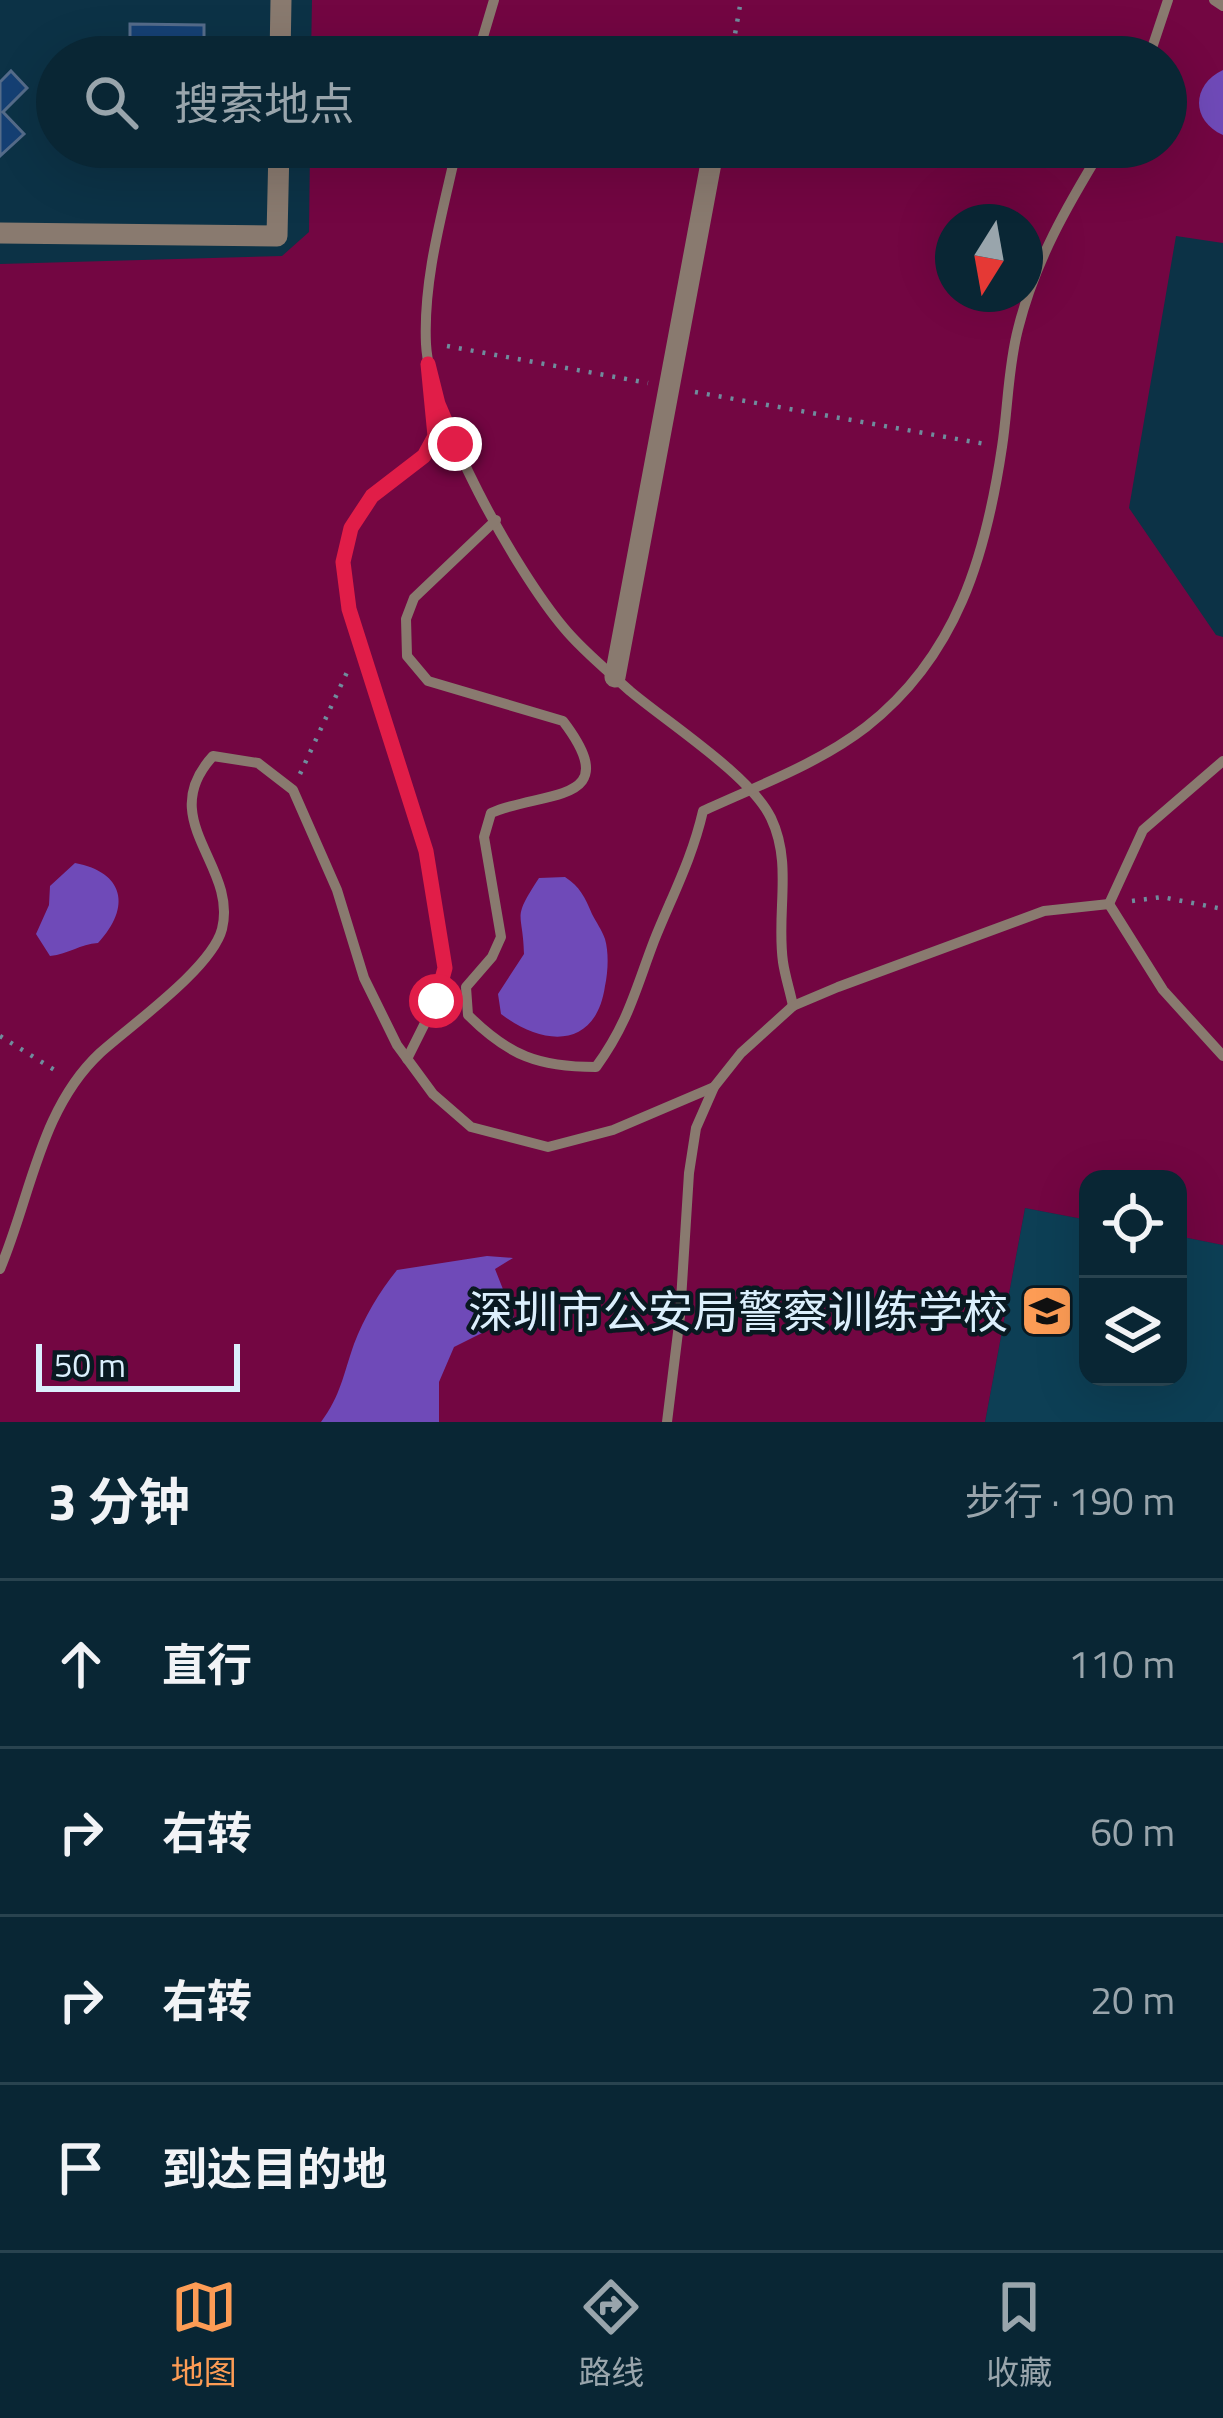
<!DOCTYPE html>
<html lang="zh">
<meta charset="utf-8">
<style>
:root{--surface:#092634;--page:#122e3c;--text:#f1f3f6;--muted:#99a5ac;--line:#29434f;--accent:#fd9c55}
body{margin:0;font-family:"Titillium Web","Noto Sans SC",sans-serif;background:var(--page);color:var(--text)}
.controls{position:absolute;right:36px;bottom:36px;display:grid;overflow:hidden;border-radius:24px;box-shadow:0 12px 48px #0002}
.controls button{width:108px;height:108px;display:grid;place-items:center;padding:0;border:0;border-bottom:3px solid var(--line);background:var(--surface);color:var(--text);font:60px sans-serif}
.compass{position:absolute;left:935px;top:204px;width:108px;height:108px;border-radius:50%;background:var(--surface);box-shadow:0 12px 48px #0002;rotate:191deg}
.scale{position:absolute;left:36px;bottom:30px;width:204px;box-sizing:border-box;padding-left:12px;border:6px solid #dbeffc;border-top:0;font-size:33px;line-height:42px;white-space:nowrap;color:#dbeffc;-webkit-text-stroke:9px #091921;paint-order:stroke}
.stop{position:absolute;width:36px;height:36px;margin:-27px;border:9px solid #e11d48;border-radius:50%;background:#fff}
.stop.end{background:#e11d48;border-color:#fff;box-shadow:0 3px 12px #0008}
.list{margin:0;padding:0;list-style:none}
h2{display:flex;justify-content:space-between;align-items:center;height:156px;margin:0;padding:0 48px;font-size:51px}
h2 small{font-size:39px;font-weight:400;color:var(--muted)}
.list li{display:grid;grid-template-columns:78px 1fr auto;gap:36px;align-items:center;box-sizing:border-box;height:168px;padding:0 48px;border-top:3px solid var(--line)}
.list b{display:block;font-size:45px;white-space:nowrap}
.list em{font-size:39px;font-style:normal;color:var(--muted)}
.icon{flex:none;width:66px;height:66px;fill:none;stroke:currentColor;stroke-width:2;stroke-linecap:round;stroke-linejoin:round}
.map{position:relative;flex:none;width:1223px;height:1422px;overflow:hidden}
.search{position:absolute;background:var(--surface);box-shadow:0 12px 48px #0002;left:36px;right:36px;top:36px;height:132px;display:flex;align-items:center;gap:30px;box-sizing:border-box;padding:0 42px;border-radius:66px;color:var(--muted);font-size:45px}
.sheet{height:828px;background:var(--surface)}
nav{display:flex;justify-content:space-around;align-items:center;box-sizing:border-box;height:168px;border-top:3px solid var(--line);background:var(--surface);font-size:33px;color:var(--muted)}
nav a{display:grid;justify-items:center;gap:6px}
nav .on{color:var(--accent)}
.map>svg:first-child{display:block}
.built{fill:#0d3f55}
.green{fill:#730642;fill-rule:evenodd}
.water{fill:#6f4ab8}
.building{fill:#154074;stroke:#556c8a;stroke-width:3}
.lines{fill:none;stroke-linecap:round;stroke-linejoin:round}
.path{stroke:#6f8d9d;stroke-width:4.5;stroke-dasharray:3 9;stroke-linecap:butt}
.lane{stroke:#897a6f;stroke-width:10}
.street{stroke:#897a6f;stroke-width:21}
.route{stroke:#e11d48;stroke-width:15}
.labels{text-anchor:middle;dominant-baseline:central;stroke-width:9;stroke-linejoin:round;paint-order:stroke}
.poi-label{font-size:45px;fill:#dbeffc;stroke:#091921;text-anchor:end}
</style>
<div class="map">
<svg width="1223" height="1422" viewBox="0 0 1223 1422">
<rect width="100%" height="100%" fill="#0c3246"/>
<path class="built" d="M1025 1208 1088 1220V1377H1178V1236L1223 1245V1422H985Z"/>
<path class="green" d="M312 0H1223V243L1176 236 1129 508 1216 635 1223 637V1245L1178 1236V1179H1088V1220L1025 1208 985 1422H0V264L282 256 309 232 310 147H1166V57H311ZM953 222H1025V294H953Z"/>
<g class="water">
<path d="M1223 70V135C1191 121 1191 85 1223 70Z"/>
<path d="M75 863C124 872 132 907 98 943 80 944 69 954 50 956L36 934 49 905 50 886Z"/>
<path d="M565 877C580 887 585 897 592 914 596 922 602 930 605 939 609 953 608 972 605 986 596 1049 544 1047 501 1014L498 994 524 954C523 910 511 921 539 878Z"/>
<path d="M487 1256 513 1258 495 1269 514 1317 454 1347 439 1382V1422H321C341 1395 343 1375 354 1344 364 1318 379 1292 397 1270Z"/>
</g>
<g class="building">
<path d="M130 24 204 25V57H130Z"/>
<path d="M11 71 27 88 3 112 24 134 0 156V82Z"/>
<path d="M193 147H224L208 162Z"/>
</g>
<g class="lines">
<g class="path">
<path d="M731 57 741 0"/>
<path d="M447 346 648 383"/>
<path d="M695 392 985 444"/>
<path d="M300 774 348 670"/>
<path d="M1132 901 1162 897 1223 909"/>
<path d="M0 1036 61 1074"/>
</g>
<g class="lane">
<path d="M1214 0 1223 6"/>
<path d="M477 57 494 0"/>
<path d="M1149 57 1168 0"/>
<path d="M457 147C443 211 423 278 426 344 430 418 516 571 564 628 583 651 608 671 630 691 668 723 751 776 771 818 793 864 776 913 783 962 785 976 790 991 793 1006"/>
<path d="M496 520 414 598 406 619 407 656 428 681 563 721C627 805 543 790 491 813L484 837 501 937 492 957 466 987 468 1015C509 1056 539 1067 596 1067 628 1023 635 991 654 941 672 896 692 859 703 811 757 786 818 764 866 727 957 656 986 555 1002 447 1008 408 1008 367 1018 329 1035 261 1067 206 1103 147"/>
<path d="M1109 904 1163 990 1223 1056"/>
<path d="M1109 904 1143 830 1223 761"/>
<path d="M407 1059 436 1001 445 968 426 851 349 609 343 562 351 528 372 496 424 456 435 436 432 400"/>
<path d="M0 1269C31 1196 40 1109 100 1053 131 1025 212 968 222 929 238 865 154 820 213 756L258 763 293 790 337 890 364 978 397 1045 433 1094 471 1127 548 1147 613 1130 714 1087"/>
<path d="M667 1422 680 1316 689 1173 696 1128 714 1087 741 1053 793 1006 838 987 1044 911 1109 904"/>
</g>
<g class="street">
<path d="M280 57 281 0"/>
<path d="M0 233 277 236 279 147"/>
<path d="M615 677 714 147"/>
</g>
</g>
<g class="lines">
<path class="route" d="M436 1001 445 968 426 851 349 609 343 562 351 528 372 496 424 456 435 436 428 364 438 404 455 444"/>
</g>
<defs>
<g id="school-square" transform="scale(2.7)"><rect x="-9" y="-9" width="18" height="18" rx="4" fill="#fd9c55" stroke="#091921"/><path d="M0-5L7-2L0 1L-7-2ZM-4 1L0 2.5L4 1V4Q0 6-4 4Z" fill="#111"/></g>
</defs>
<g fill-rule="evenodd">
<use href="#school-square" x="1047" y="1311"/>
</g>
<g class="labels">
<g class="poi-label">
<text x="1008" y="1311">深圳市公安局警察训练学校</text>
</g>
</g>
</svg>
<div class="controls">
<button><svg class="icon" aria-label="locate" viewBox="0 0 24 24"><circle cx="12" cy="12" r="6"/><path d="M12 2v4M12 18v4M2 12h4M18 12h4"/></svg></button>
<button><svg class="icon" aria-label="layers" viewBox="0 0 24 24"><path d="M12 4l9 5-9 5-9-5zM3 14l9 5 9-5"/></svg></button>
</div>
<svg class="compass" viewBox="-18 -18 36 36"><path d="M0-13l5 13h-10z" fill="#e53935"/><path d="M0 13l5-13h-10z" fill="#99a5ac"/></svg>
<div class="scale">50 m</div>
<div class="stop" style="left:436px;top:1001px"></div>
<div class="stop end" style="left:455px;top:444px"></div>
<div class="search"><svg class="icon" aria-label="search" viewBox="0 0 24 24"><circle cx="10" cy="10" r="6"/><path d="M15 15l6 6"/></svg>搜索地点</div>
</div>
<section class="sheet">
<h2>3 分钟<small>步行 · 190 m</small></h2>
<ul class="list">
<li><svg class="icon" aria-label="ahead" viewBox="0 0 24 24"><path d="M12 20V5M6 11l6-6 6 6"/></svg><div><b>直行</b></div><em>110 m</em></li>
<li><svg class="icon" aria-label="right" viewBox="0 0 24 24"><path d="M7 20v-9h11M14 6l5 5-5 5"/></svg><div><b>右转</b></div><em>60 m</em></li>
<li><svg class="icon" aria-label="right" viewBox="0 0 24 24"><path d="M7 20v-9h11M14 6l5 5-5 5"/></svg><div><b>右转</b></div><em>20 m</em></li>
<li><svg class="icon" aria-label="arrive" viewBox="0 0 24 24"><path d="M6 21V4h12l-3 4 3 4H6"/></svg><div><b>到达目的地</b></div></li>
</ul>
</section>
<nav>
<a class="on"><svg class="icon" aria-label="map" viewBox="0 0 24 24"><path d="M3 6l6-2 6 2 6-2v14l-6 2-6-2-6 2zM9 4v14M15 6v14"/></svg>地图</a>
<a><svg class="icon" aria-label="directions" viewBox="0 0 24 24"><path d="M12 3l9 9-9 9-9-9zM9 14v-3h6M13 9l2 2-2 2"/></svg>路线</a>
<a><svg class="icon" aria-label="saved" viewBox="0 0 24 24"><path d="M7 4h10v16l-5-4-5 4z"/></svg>收藏</a>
</nav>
